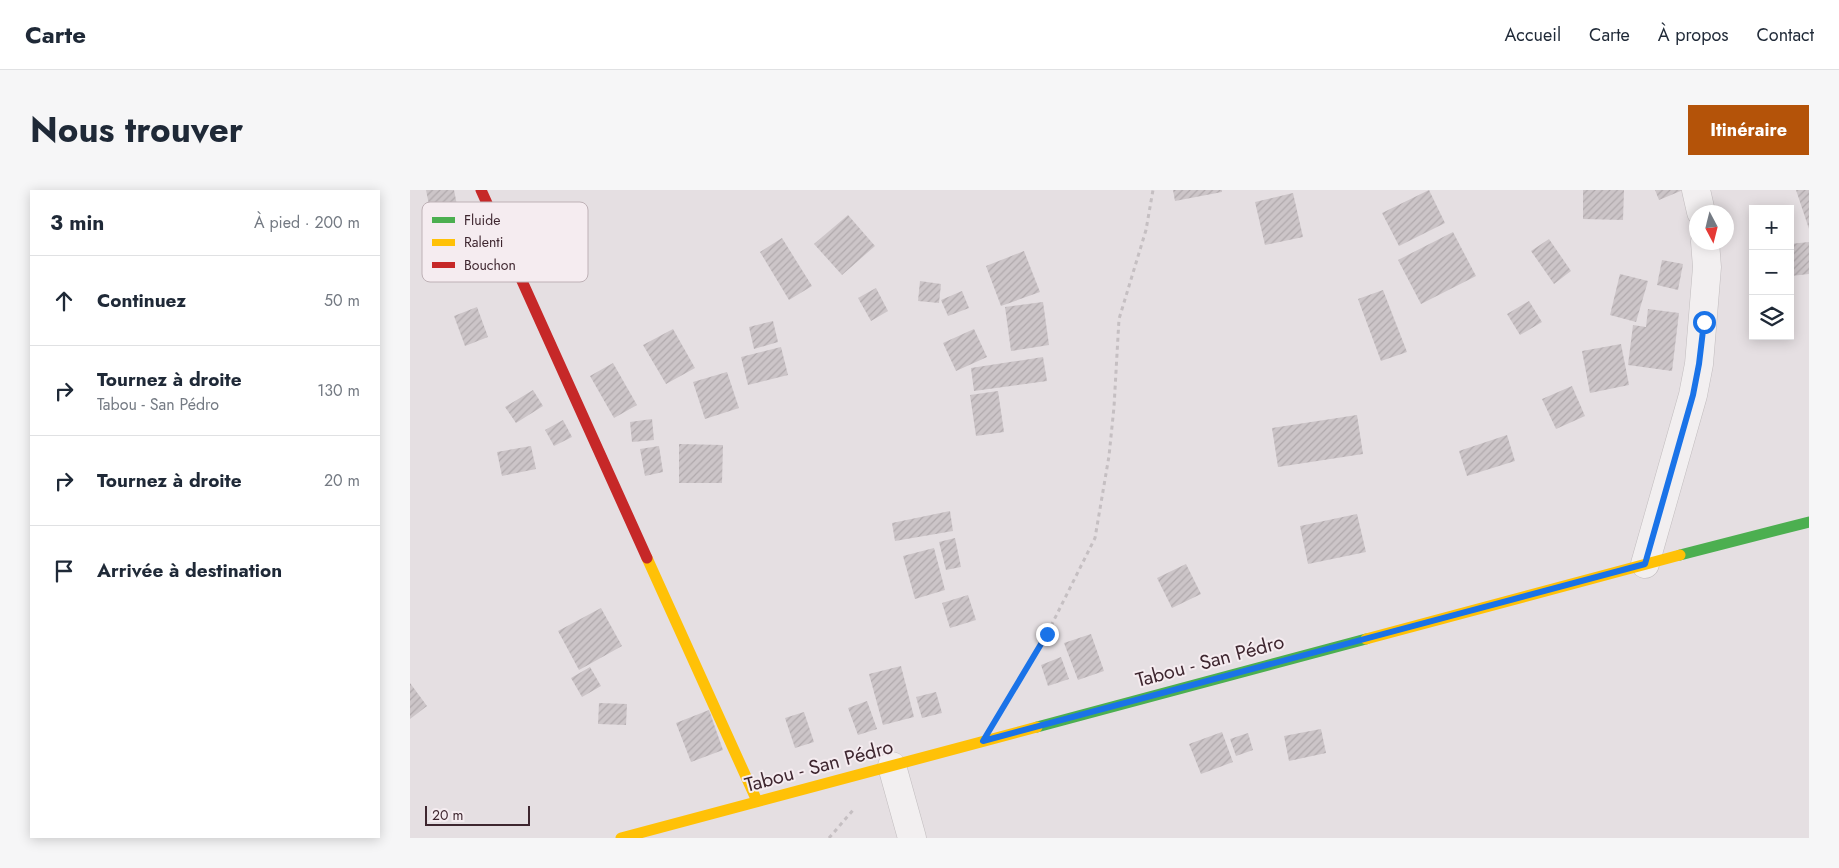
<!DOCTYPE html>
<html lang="fr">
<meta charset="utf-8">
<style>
:root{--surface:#fff;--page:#f6f6f7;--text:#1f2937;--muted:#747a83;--line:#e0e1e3;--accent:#b45309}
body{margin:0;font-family:Jost,sans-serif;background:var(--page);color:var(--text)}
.controls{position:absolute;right:15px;top:15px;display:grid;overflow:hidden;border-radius:0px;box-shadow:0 2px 12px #0003}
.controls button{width:45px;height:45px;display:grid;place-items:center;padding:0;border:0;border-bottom:1px solid var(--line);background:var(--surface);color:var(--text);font:25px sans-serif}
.compass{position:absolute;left:1279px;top:15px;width:45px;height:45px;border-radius:50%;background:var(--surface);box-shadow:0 2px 12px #0003;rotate:173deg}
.scale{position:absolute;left:15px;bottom:12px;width:105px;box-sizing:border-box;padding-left:5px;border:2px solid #3e262f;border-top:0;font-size:14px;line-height:18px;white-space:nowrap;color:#3e262f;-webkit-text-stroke:4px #f5ecf0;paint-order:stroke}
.stop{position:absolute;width:15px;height:15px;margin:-11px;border:4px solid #1a73e8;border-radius:50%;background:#fff}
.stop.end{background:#1a73e8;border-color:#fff;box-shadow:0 1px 5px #0008}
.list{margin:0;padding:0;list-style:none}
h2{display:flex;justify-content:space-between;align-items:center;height:65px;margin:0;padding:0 20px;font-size:21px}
h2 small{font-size:16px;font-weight:400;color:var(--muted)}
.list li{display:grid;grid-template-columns:32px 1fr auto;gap:15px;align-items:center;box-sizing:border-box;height:90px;padding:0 20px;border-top:1px solid var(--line)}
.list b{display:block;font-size:19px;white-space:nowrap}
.list p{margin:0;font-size:16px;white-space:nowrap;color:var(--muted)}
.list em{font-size:16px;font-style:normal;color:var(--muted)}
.icon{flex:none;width:28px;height:28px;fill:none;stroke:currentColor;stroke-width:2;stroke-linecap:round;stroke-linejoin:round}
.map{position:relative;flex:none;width:1399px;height:648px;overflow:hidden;border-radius:0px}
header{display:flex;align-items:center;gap:30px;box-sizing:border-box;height:70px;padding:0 25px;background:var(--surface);border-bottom:1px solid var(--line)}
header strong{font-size:24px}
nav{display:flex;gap:28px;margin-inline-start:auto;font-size:18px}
.intro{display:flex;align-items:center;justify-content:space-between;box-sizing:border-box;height:120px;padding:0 30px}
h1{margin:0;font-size:35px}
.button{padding:12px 22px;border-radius:0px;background:var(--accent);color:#fff;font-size:18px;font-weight:700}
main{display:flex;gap:30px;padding:0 30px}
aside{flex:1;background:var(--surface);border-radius:0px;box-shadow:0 2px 12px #0003}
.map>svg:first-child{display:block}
.building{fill:url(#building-hatch)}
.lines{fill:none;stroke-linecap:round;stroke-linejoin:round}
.street-casing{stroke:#c1bcbe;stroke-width:29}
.path{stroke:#c5bfc2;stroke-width:3;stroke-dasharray:4 4;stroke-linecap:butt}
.street{stroke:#f2eff0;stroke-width:28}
.fast{stroke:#4caf50;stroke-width:11}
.slow{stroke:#ffc107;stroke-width:11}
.jam{stroke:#c62828;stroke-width:11}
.route{stroke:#1a73e8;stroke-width:6}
.labels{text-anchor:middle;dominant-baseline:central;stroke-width:4;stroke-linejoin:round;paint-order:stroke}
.street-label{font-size:20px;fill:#3e262f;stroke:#f5ecf0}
.key{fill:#f5ecf0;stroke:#beb1b6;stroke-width:1}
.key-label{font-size:14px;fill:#3e262f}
</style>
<header>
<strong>Carte</strong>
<nav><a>Accueil</a><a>Carte</a><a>À propos</a><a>Contact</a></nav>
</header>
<div class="intro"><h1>Nous trouver</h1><a class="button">Itinéraire</a></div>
<main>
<aside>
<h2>3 min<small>À pied · 200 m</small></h2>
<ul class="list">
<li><svg class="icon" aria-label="ahead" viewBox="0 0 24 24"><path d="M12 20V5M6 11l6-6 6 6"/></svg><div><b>Continuez</b></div><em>50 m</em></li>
<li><svg class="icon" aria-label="right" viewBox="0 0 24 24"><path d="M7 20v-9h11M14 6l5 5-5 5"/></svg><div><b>Tournez à droite</b><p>Tabou - San Pédro</p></div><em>130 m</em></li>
<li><svg class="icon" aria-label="right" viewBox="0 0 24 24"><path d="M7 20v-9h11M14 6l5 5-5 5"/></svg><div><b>Tournez à droite</b></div><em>20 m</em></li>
<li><svg class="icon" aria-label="arrive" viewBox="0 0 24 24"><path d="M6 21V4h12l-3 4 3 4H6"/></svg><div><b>Arrivée à destination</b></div></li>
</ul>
</aside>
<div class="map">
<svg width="1399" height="648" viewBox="0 0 1399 648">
<defs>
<pattern id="building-hatch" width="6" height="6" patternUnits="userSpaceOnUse" patternTransform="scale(1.25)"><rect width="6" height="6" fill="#ccc5c8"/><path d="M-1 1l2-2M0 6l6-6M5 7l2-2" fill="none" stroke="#b0a9ac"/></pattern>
</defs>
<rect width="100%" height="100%" fill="#e5dfe2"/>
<g class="building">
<path d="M16 0H44L51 35 24 40Z"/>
<path d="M763 0H812V2L765 11Z"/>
<path d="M1019 0 1035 33 989 56 972 23Z"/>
<path d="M1173 0H1214L1213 30 1173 29Z"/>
<path d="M1245 0H1273L1249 10Z"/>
<path d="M1386 0H1399V39Z"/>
<path d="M883 3 893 47 855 55 845 12Z"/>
<path d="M438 25 465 56 432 85 404 54Z"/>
<path d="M1043 42 1066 86 1011 114 988 70Z"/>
<path d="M372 48 402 96 379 110 350 62Z"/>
<path d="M1139 49 1161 81 1144 94 1121 61Z"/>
<path d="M1399 52V84L1381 86 1380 54Z"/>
<path d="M614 61 630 102 591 116 576 76Z"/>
<path d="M1252 70 1273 74 1268 100 1247 95Z"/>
<path d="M1210 84 1238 91 1226 132 1200 125Z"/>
<path d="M510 91 531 94 529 113 508 111Z"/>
<path d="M466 98 478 121 461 131 448 108Z"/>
<path d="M973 100 997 162 971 171 948 109Z"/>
<path d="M552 101 559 118 538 126 531 110Z"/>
<path d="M1119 111 1132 132 1110 145 1097 124Z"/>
<path d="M633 112 639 155 601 161 595 117Z"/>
<path d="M67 117 78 147 55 156 44 126Z"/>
<path d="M1238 119 1269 123 1262 181 1218 175 1223 135 1236 137Z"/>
<path d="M363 131 368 152 344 159 339 137Z"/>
<path d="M263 139 285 178 256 194 233 155Z"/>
<path d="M564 139 577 167 546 181 533 153Z"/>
<path d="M1211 154 1219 195 1180 203 1172 161Z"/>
<path d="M371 157 378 185 338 195 331 167Z"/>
<path d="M633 167 637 191 564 201 561 178Z"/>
<path d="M203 173 227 215 204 228 180 186Z"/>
<path d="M317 182 329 218 295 229 283 192Z"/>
<path d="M1162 196 1175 226 1146 239 1132 209Z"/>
<path d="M123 200 133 216 106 233 95 217Z"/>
<path d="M588 201 594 242 566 246 560 205Z"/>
<path d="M947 225 953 264 868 277 862 238Z"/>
<path d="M242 229 244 250 222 252 220 232Z"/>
<path d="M153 230 162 247 144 256 135 240Z"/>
<path d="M1097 245 1105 271 1057 286 1049 261Z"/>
<path d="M269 254 313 255 312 293H269Z"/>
<path d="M121 256 126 279 92 286 87 262Z"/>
<path d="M249 256 253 282 235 286 230 259Z"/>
<path d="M540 321 543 341 485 351 482 333Z"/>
<path d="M947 324 956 362 898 374 890 336Z"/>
<path d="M545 348 551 377 536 380 529 352Z"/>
<path d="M524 358 535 400 505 409 493 366Z"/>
<path d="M776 374 791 404 762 418 747 388Z"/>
<path d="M558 405 566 430 540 438 532 413Z"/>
<path d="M191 418 212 456 169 480 148 441Z"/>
<path d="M681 444 694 481 668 490 654 453Z"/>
<path d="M651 467 659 489 638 496 631 475Z"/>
<path d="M491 476 504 527 473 535 459 484Z"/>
<path d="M180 477 191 496 172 507 161 488Z"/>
<path d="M0 493 17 516 0 529Z"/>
<path d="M526 502 532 523 512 528 506 507Z"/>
<path d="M457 511 467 539 448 545 438 518Z"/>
<path d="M189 513 217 514 216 535 188 534Z"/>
<path d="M299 520 313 560 281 572 266 533Z"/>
<path d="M394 522 404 552 385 558 375 528Z"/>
<path d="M911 539 916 563 879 571 874 546Z"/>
<path d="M812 542 823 572 791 584 779 554Z"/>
<path d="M838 543 843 560 826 566 820 549Z"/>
</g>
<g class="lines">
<g class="street-casing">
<g id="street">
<path d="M1286 0 1291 22"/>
<path d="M1235 374 1283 205 1289 174 1297 77 1295 52"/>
<path d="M482 576 502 648"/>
</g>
</g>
<g class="path">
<path d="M597 512 637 444 685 348 699 266 704 217 709 129 736 40 743 0"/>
<path d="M419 648 444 619"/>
</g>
<use href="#street" class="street"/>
<g class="fast">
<path d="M1270 365 1399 332"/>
<path d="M627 537 956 449"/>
</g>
<g class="slow">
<path d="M237 368 347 611"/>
<path d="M956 449 1270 365"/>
<path d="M211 648 627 537"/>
</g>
<path class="jam" d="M71 0 237 368"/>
</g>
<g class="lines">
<path class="route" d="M637 444 573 551 1235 374 1283 205 1289 174 1294 132"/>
</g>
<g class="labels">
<g class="street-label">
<text transform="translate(800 471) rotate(-15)">Tabou - San Pédro</text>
<text transform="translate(409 576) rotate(-15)">Tabou - San Pédro</text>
</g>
</g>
<rect x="12" y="12" width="166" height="80" rx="8" class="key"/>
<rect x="22" y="27" width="23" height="6" fill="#4caf50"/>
<rect x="22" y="49" width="23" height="7" fill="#ffc107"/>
<rect x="22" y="72" width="23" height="6" fill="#c62828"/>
<g class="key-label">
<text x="54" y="35">Fluide</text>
<text x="54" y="57">Ralenti</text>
<text x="54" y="80">Bouchon</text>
</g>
</svg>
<div class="controls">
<button>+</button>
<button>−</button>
<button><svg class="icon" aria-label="layers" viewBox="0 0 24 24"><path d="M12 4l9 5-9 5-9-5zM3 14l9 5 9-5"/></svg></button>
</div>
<svg class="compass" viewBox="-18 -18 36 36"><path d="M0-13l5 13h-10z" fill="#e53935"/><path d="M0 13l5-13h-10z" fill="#747a83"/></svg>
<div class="scale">20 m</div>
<div class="stop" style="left:1294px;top:132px"></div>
<div class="stop end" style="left:637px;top:444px"></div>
</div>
</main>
